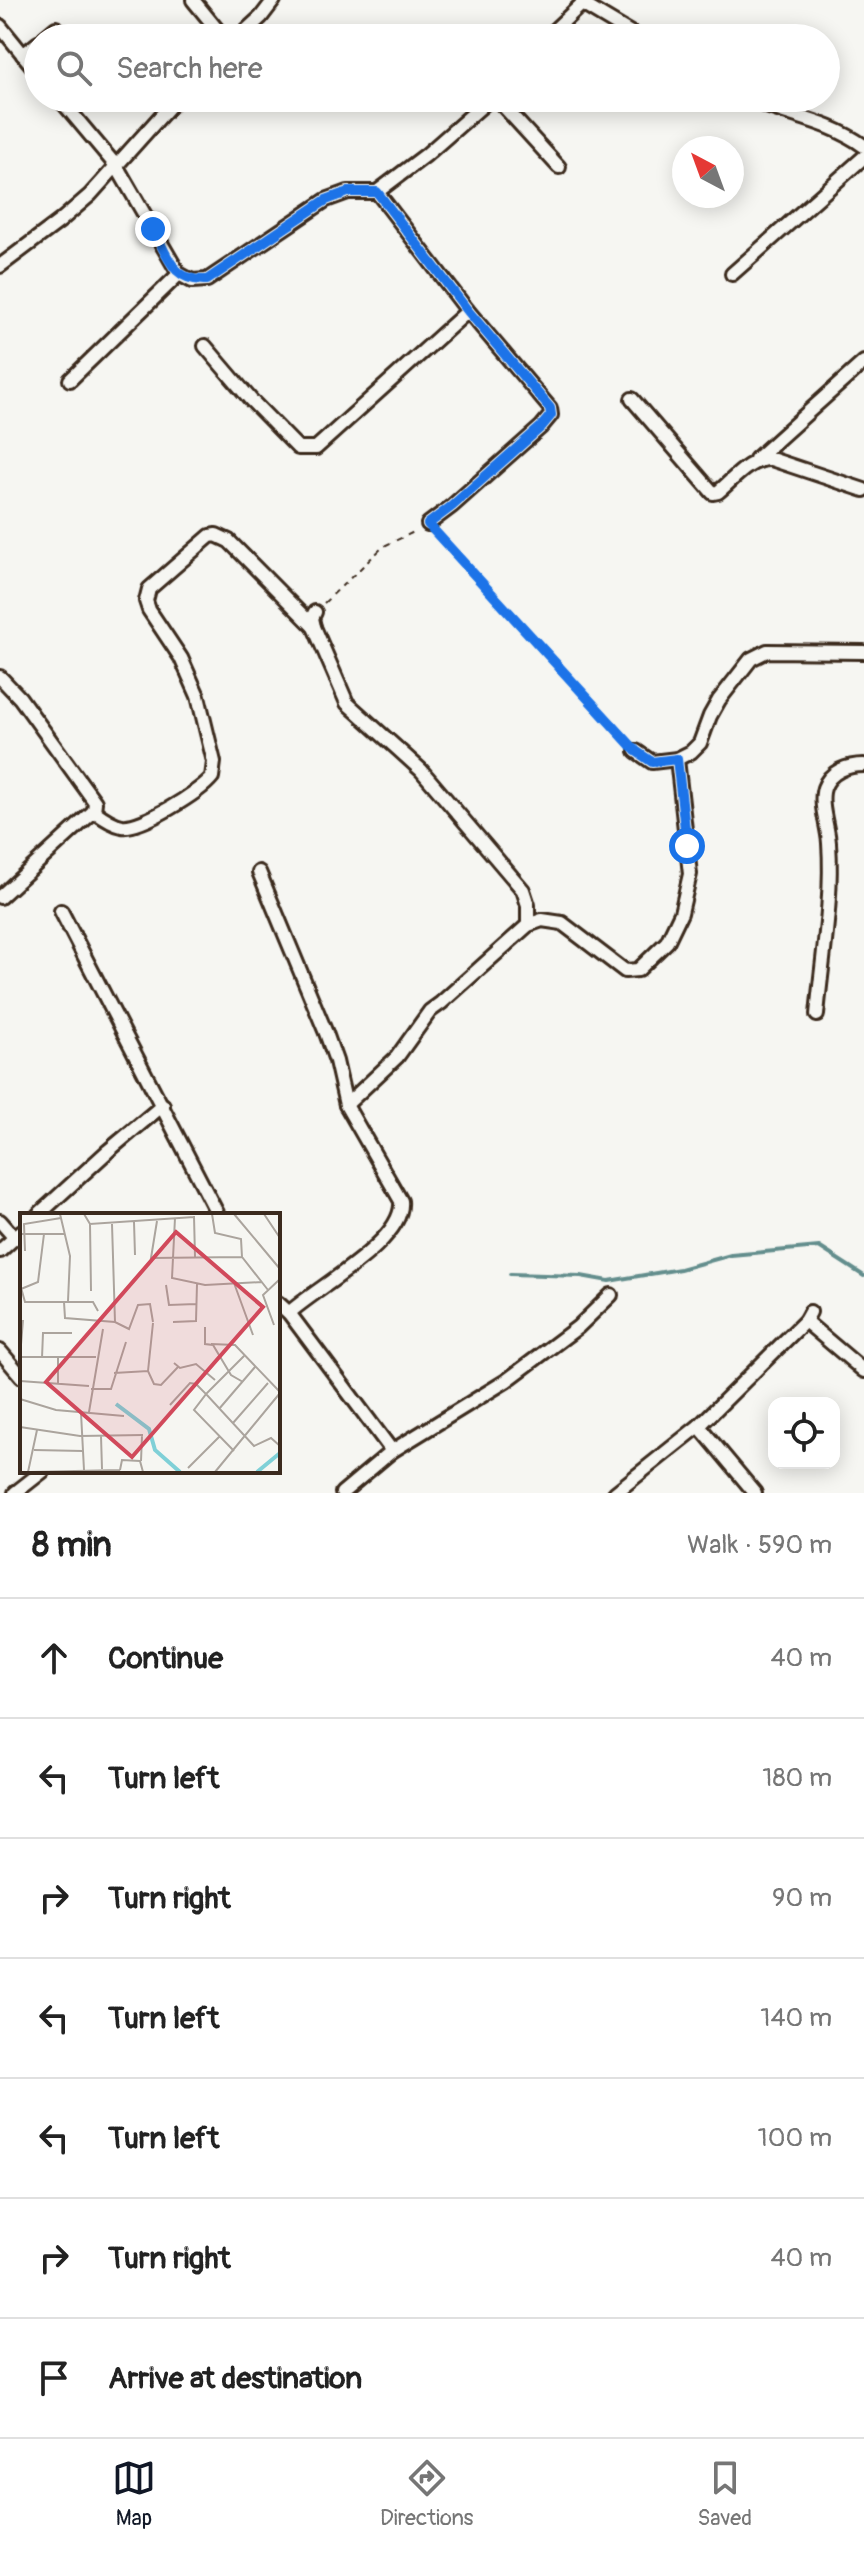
<!DOCTYPE html>
<meta charset="utf-8">
<style>
:root{--surface:#fff;--page:#f6f6f6;--text:#222;--muted:#767676;--line:#e0e0e0;--accent:#111827}
body{margin:0;font-family:Pangolin,sans-serif;background:var(--page);color:var(--text)}
.controls{position:absolute;right:24px;bottom:24px;display:grid;overflow:hidden;border-radius:16px;box-shadow:0 4px 20px #0003}
.controls button{width:72px;height:72px;display:grid;place-items:center;padding:0;border:0;border-bottom:2px solid var(--line);background:var(--surface);color:var(--text);font:40px sans-serif}
.compass{position:absolute;left:672px;top:136px;width:72px;height:72px;border-radius:50%;background:var(--surface);box-shadow:0 4px 20px #0003;rotate:319deg}
.stop{position:absolute;width:24px;height:24px;margin:-18px;border:6px solid #1a73e8;border-radius:50%;background:#fff}
.stop.end{background:#1a73e8;border-color:#fff;box-shadow:0 2px 8px #0008}
.list{margin:0;padding:0;list-style:none}
h2{display:flex;justify-content:space-between;align-items:center;height:104px;margin:0;padding:0 32px;font-size:34px}
h2 small{font-size:26px;font-weight:400;color:var(--muted)}
.list li{display:grid;grid-template-columns:52px 1fr auto;gap:24px;align-items:center;box-sizing:border-box;height:120px;padding:0 32px;border-top:2px solid var(--line)}
.list b{display:block;font-size:30px;white-space:nowrap}
.list em{font-size:26px;font-style:normal;color:var(--muted)}
.icon{flex:none;width:44px;height:44px;fill:none;stroke:currentColor;stroke-width:2;stroke-linecap:round;stroke-linejoin:round}
.map{position:relative;flex:none;width:864px;height:1493px;overflow:hidden}
.search{position:absolute;background:var(--surface);box-shadow:0 4px 20px #0003;left:24px;right:24px;top:24px;height:88px;display:flex;align-items:center;gap:20px;box-sizing:border-box;padding:0 28px;border-radius:44px;color:var(--muted);font-size:30px}
.sheet{height:944px;background:var(--surface)}
nav{display:flex;justify-content:space-around;align-items:center;box-sizing:border-box;height:112px;border-top:2px solid var(--line);background:var(--surface);font-size:22px;color:var(--muted)}
nav a{display:grid;justify-items:center;gap:4px}
nav .on{color:var(--accent)}
.map>svg:first-child{display:block}
.lines{fill:none;stroke-linecap:round;stroke-linejoin:round}
.stream{stroke:#648e8d;stroke-width:4}
.minor-casing{stroke:#3b2a1e;stroke-width:18}
.path{stroke:#3b2a1e;stroke-width:2;stroke-dasharray:6 6;stroke-linecap:butt}
.minor{stroke:#f6f6f2;stroke-width:12}
.route{stroke:#1a73e8;stroke-width:10}
.inset-river{fill:none;stroke:#7fd0d7;stroke-width:4}
.inset-road{fill:none;stroke:#aba49d;stroke-width:2}
.view{fill:#d1495b;fill-opacity:0.15;stroke:#d1495b;stroke-width:4}
.inset-edge{fill:none;stroke:#3b2a1e;stroke-width:4}
</style>
<div class="map">
<svg width="864" height="1493" viewBox="0 0 864 1493">
<rect width="100%" height="100%" fill="#f6f6f2"/>
<filter id="ink" filterUnits="userSpaceOnUse"><feTurbulence type="fractalNoise" baseFrequency=".0125" numOctaves="2"/><feDisplacementMap in="SourceGraphic" scale="16" xChannelSelector="R" yChannelSelector="G"/><feConvolveMatrix kernelMatrix="1 2 1 2 8 2 1 2 1" color-interpolation-filters="sRGB"/></filter>
<g filter="url(#ink)">
<g class="lines">
<path class="stream" d="M510 1274 581 1276 609 1281 680 1269 731 1255 819 1247 864 1276"/>
<g class="minor-casing">
<g id="minor">
<path d="M193 0 224 38"/>
<path d="M582 4 639 38"/>
<path d="M0 26 38 73"/>
<path d="M44 38 56 28"/>
<path d="M238 38 261 17 274 0"/>
<path d="M546 38 586 0"/>
<path d="M23 55 38 43"/>
<path d="M59 98 117 167 179 274 192 281 207 280 326 200 348 192H377L426 155 491 98"/>
<path d="M496 98 559 167"/>
<path d="M747 98C787 117 826 119 864 146"/>
<path d="M377 192 468 311 550 408 551 415 541 427 452 506 428 524"/>
<path d="M0 266 60 221 90 195 177 98"/>
<path d="M732 274 864 157"/>
<path d="M205 346 251 400 298 448H316L468 311"/>
<path d="M70 380 179 274"/>
<path d="M632 399 713 493 718 492C734 479 750 458 771 459L864 490"/>
<path d="M756 459 864 362"/>
<path d="M315 612 312 618 314 627 347 703 421 770 523 890 528 905V925"/>
<path d="M0 677 20 698 95 802 94 811 0 897"/>
<path d="M636 751 652 762 677 759 691 752 700 743 710 716 719 700 751 659 767 651 864 652"/>
<path d="M94 811C102 817 112 824 122 826 141 829 200 792 212 777L214 762 198 696 181 658 149 610 146 601 149 589 210 536 216 535 229 541 314 627"/>
<path d="M259 872 326 1033 336 1061 346 1105 401 1201C405 1241 317 1287 289 1313"/>
<path d="M61 911 218 1215"/>
<path d="M817 1015C822 959 833 899 829 843 828 826 819 804 824 788 830 771 848 765 864 765"/>
<path d="M346 1105 397 1057 430 1011 441 1003 528 925 542 920 562 923 625 971 638 970 667 942 681 913 690 874 677 759"/>
<path d="M38 1215 108 1151 163 1105"/>
<path d="M0 1221 15 1238"/>
<path d="M0 1251 22 1231"/>
<path d="M278 1303 289 1313 392 1451"/>
<path d="M805 1321 864 1371"/>
<path d="M0 1351 22 1377"/>
<path d="M699 1426 755 1493"/>
<path d="M15 1493 43 1471"/>
<path d="M342 1493 392 1451 506 1381 578 1327 611 1295"/>
<path d="M615 1493 699 1426 805 1321 810 1312"/>
</g>
</g>
<g class="path">
<path d="M436 533 626 741"/>
<path d="M324 603 384 546 416 531"/>
</g>
<use href="#minor" class="minor"/>
</g>
</g>
<g class="lines" filter="url(#ink)">
<path class="route" d="M153 229C168 256 172 282 207 280L326 200 348 192H377L468 311 550 408 551 415 541 427 452 506 428 524 636 751 652 762 677 759 687 846"/>
</g>
<g transform="translate(20 1213)">
<rect width="260" height="260" fill="#f6f6f2"/>
<path class="inset-river" d="M96 191 129 216 135 237 160 259M237 259 260 240"/>
<path class="inset-road" d="M40 1 50 43 48 88M64 1 70 11 174 4M192 1 195 20 221 26 222 44M214 1 260 56M244 1 260 25M174 3 175 44M155 5 152 65 185 72 242 69M137 8 131 45 222 44 248 77M114 9 115 42M70 11 71 78M92 11 95 109M0 21H45M5 38 4 11 41 5M214 70 233 122M0 71 5 89H73L78 98M146 72 149 92 176 91M1 76 18 69 24 21M44 89 45 105 95 109 109 116 118 92 130 91 133 109M153 109 176 108 177 71M254 112 243 82 260 66M185 114V131L193 132 211 162 223 169M191 131 215 132 260 179M224 143 186 181 234 233 251 225 260 233M0 144H76M0 144 3 107M22 145 23 120H52M154 150 160 155 176 151 195 167M128 158 133 110M94 160 128 158 134 171 141 172 158 154M0 168 69 173M38 171V145M71 176H91L106 129M0 186 36 197 104 203M150 192 170 170 176 171 186 181 174 197 214 238M199 196 235 154M69 199 83 116M61 200 64 257M213 210 248 170M0 214 60 223 123 222M81 223 82 256M14 237 63 238M121 248 122 223M168 255 199 224M100 257 102 247 120 248 123 259M8 259 17 217M10 259 100 257M195 259 260 180"/>
<path class="view" d="M156 19 243 94 112 244 26 169Z"/>
<rect width="260" height="260" class="inset-edge"/>
</g>
</svg>
<div class="controls">
<button><svg class="icon" aria-label="locate" viewBox="0 0 24 24"><circle cx="12" cy="12" r="6"/><path d="M12 2v4M12 18v4M2 12h4M18 12h4"/></svg></button>
</div>
<svg class="compass" viewBox="-18 -18 36 36"><path d="M0-13l5 13h-10z" fill="#e53935"/><path d="M0 13l5-13h-10z" fill="#767676"/></svg>
<div class="stop" style="left:687px;top:846px"></div>
<div class="stop end" style="left:153px;top:229px"></div>
<div class="search"><svg class="icon" aria-label="search" viewBox="0 0 24 24"><circle cx="10" cy="10" r="6"/><path d="M15 15l6 6"/></svg>Search here</div>
</div>
<section class="sheet">
<h2>8 min<small>Walk · 590 m</small></h2>
<ul class="list">
<li><svg class="icon" aria-label="ahead" viewBox="0 0 24 24"><path d="M12 20V5M6 11l6-6 6 6"/></svg><div><b>Continue</b></div><em>40 m</em></li>
<li><svg class="icon" aria-label="left" viewBox="0 0 24 24"><path d="M17 20v-9H6M10 6l-5 5 5 5"/></svg><div><b>Turn left</b></div><em>180 m</em></li>
<li><svg class="icon" aria-label="right" viewBox="0 0 24 24"><path d="M7 20v-9h11M14 6l5 5-5 5"/></svg><div><b>Turn right</b></div><em>90 m</em></li>
<li><svg class="icon" aria-label="left" viewBox="0 0 24 24"><path d="M17 20v-9H6M10 6l-5 5 5 5"/></svg><div><b>Turn left</b></div><em>140 m</em></li>
<li><svg class="icon" aria-label="left" viewBox="0 0 24 24"><path d="M17 20v-9H6M10 6l-5 5 5 5"/></svg><div><b>Turn left</b></div><em>100 m</em></li>
<li><svg class="icon" aria-label="right" viewBox="0 0 24 24"><path d="M7 20v-9h11M14 6l5 5-5 5"/></svg><div><b>Turn right</b></div><em>40 m</em></li>
<li><svg class="icon" aria-label="arrive" viewBox="0 0 24 24"><path d="M6 21V4h12l-3 4 3 4H6"/></svg><div><b>Arrive at destination</b></div></li>
</ul>
</section>
<nav>
<a class="on"><svg class="icon" aria-label="map" viewBox="0 0 24 24"><path d="M3 6l6-2 6 2 6-2v14l-6 2-6-2-6 2zM9 4v14M15 6v14"/></svg>Map</a>
<a><svg class="icon" aria-label="directions" viewBox="0 0 24 24"><path d="M12 3l9 9-9 9-9-9zM9 14v-3h6M13 9l2 2-2 2"/></svg>Directions</a>
<a><svg class="icon" aria-label="saved" viewBox="0 0 24 24"><path d="M7 4h10v16l-5-4-5 4z"/></svg>Saved</a>
</nav>
